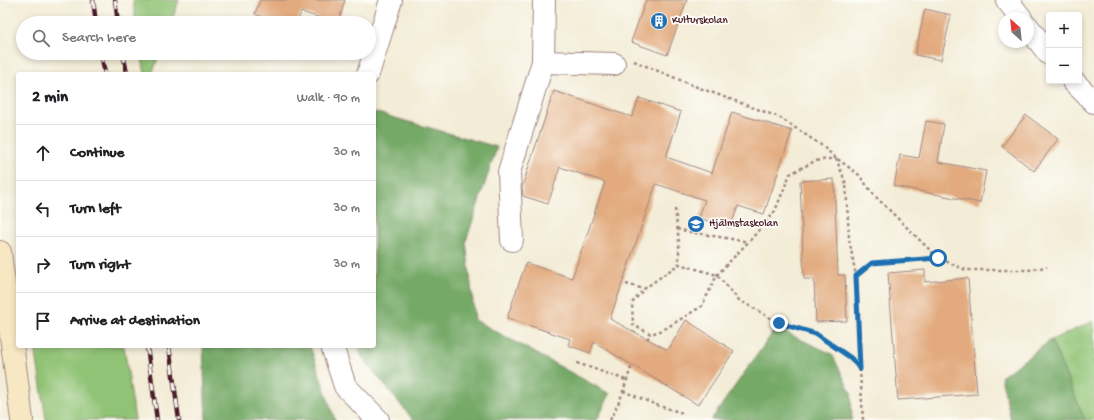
<!DOCTYPE html>
<meta charset="utf-8">
<style>
:root{--surface:#fff;--page:#f2f2f2;--text:#202124;--muted:#757577;--line:#e0e0e0}
body{margin:0;font-family:"Gochi Hand",sans-serif;background:var(--page);color:var(--text)}
.controls{position:absolute;right:12px;top:12px;display:grid;overflow:hidden;border-radius:4px;box-shadow:0 2px 6px #0003}
.controls button{width:36px;height:36px;display:grid;place-items:center;padding:0;border:0;border-bottom:1px solid var(--line);background:var(--surface);color:var(--text);font:20px sans-serif}
.compass{position:absolute;left:998px;top:12px;width:36px;height:36px;border-radius:50%;background:var(--surface);box-shadow:0 2px 6px #0003;rotate:333deg}
.stop{position:absolute;width:12px;height:12px;margin:-9px;border:3px solid #1f6fb2;border-radius:50%;background:#fff}
.stop.end{background:#1f6fb2;border-color:#fff;box-shadow:0 1px 4px #0008}
.list{margin:0;padding:0;list-style:none}
h2{display:flex;justify-content:space-between;align-items:center;height:52px;margin:0;padding:0 16px;font-size:17px}
h2 small{font-size:13px;font-weight:400;color:var(--muted)}
.list li{display:grid;grid-template-columns:26px 1fr auto;gap:12px;align-items:center;box-sizing:border-box;height:56px;padding:0 16px;border-top:1px solid var(--line)}
.list b{display:block;font-size:15px;white-space:nowrap}
.list em{font-size:13px;font-style:normal;color:var(--muted)}
.icon{flex:none;width:22px;height:22px;fill:none;stroke:currentColor;stroke-width:2;stroke-linecap:round;stroke-linejoin:round}
.map{position:relative;flex:none;width:1094px;height:420px;overflow:hidden}
.search{position:absolute;background:var(--surface);box-shadow:0 2px 6px #0003;left:16px;top:16px;width:360px;height:44px;display:flex;align-items:center;gap:10px;box-sizing:border-box;padding:0 14px;border-radius:22px;color:var(--muted);font-size:15px}
.panel{position:absolute;background:var(--surface);box-shadow:0 2px 6px #0003;left:16px;top:72px;width:360px;height:276px;border-radius:4px}
.map>svg:first-child{display:block}
.green{fill:#90c374;stroke:#6d7150}
.forest{fill:#74a966;stroke:#5f6448}
.building{fill:#e2aa7e}
.lines{fill:none;stroke-linecap:round;stroke-linejoin:round}
.minor-casing{stroke:#9e8680;stroke-width:24}
.secondary-casing{stroke:#9e8680;stroke-width:24}
.path{stroke:#9e8680;stroke-width:2.5;stroke-dasharray:3 3;stroke-linecap:butt}
.minor{stroke:#fff;stroke-width:22}
.secondary{stroke:#f7e8c3;stroke-width:22}
.rail-casing{stroke:#4a1f2b;stroke-width:4.5}
.rail{stroke:#fdfcf7;stroke-width:3;stroke-dasharray:9;stroke-linecap:butt}
.route{stroke:#1f6fb2;stroke-width:5}
.labels{text-anchor:middle;dominant-baseline:central;stroke-width:3.5;stroke-linejoin:round;paint-order:stroke}
.poi-label{font-size:11px;fill:#4a1f2b;stroke:#fdfcf7;text-anchor:start}
</style>
<div class="map">
<svg width="1094" height="420" viewBox="0 0 1094 420">
<rect width="100%" height="100%" fill="#fdfcf7"/>
<filter id="ink" filterUnits="userSpaceOnUse"><feTurbulence type="fractalNoise" baseFrequency=".025" numOctaves="2"/><feDisplacementMap in="SourceGraphic" scale="8" xChannelSelector="R" yChannelSelector="G"/><feConvolveMatrix kernelMatrix="1 2 1 2 8 2 1 2 1" color-interpolation-filters="sRGB"/></filter>
<filter id="wash" filterUnits="userSpaceOnUse"><feTurbulence type="fractalNoise" baseFrequency=".012" numOctaves="4" result="noise"/><feDisplacementMap in="SourceGraphic" scale="16" xChannelSelector="R" yChannelSelector="G"/><feGaussianBlur stdDeviation="0.9" result="paint"/><feColorMatrix in="noise" values="0 0 0 0 0 0 0 0 0 0 0 0 0 0 0 0 0 1.4 0 .05"/><feComposite in="paint" operator="in"/></filter>
<g filter="url(#wash)">
<rect width="100%" height="100%" fill="#f3ecd6"/>
<g class="green">
<path d="M133 0H179L171 23H136Z"/>
<path d="M141 53H160L152 74H145Z"/>
<path d="M1094 321V420H1085L1051 340Z"/>
<path d="M35 346H124L135 420H46Z"/>
</g>
<g class="forest">
<path d="M374 112 497 147 466 241 475 320 610 394 597 420H413L362 357 358 346H374Z"/>
<path d="M776 328 832 354 851 393 852 420H711Z"/>
<path d="M1051 340 1085 420H1011L1001 377Z"/>
<path d="M203 346H310L335 420H206Z"/>
</g>
<g id="blocks">
<g class="building">
<path d="M260 0H345L338 23 301 12 297 23H278L255 14Z"/>
<path d="M646 0H687L667 55 631 42Z"/>
<path d="M925 9 951 15 941 60 915 55Z"/>
<path d="M554 91 632 117 639 98 681 112 666 157 712 173 732 112 792 131 764 214 738 206 730 228 699 218 705 200 656 184 610 319 668 350 686 320 734 351 698 405 594 342 590 353 568 345 570 339 507 318 526 263 572 278 605 182 560 167 548 204 523 196 522 187Z"/>
<path d="M1026 115 1058 139 1034 171 1002 146Z"/>
<path d="M926 121 944 124 938 162 986 171 980 203 894 186 900 155 919 158Z"/>
<path d="M834 179 838 275H845L847 321 816 322 814 279H804L800 181Z"/>
<path d="M925 270V282L968 278 977 394 898 400 888 273Z"/>
</g>
</g>
</g>
<g filter="url(#ink)">
<use href="#blocks" fill-opacity="0" stroke="#9e8680" stroke-width="1"/>
<g class="lines">
<g class="minor-casing">
<g id="minor">
<path d="M1007 0 1021 18"/>
<path d="M1028 27 1049 54"/>
<path d="M543 62 614 64"/>
<path d="M368 74 391 0"/>
<path d="M1073 81 1094 102"/>
<path d="M512 240 509 172 543 62 544 0"/>
<path d="M332 346 345 386 378 420"/>
</g>
</g>
<g class="secondary-casing">
<path id="secondary" d="M0 252 22 420"/>
</g>
<g class="path">
<path d="M634 61 697 87 779 117 821 145 836 158 858 174 875 196 938 258 966 270H1028L1047 267"/>
<path d="M836 158 846 184 849 239 856 276 860 369 851 358 816 334 779 323 739 300 717 275 679 264 644 289 632 303 633 325 651 334 663 330 702 306 717 275 753 237 775 211 790 174 815 161 836 158"/>
<path d="M675 209 679 242V264"/>
<path d="M677 229C701 235 725 237 748 242"/>
<path d="M856 276 872 263 938 258"/>
<path d="M626 284 644 289"/>
<path d="M647 339 651 334"/>
<path d="M577 363 626 380"/>
<path d="M860 369 863 420"/>
<path d="M623 391 659 406 683 413"/>
<path d="M610 420 620 400 632 365"/>
</g>
<use href="#minor" class="minor"/>
<use href="#secondary" class="secondary"/>
<g class="rail-casing">
<g id="rail">
<path d="M93 0 96 23"/>
<path d="M115 0 118 23"/>
<path d="M101 53 105 74"/>
<path d="M123 53 127 74"/>
<path d="M147 346 157 420"/>
<path d="M169 346 179 420"/>
</g>
</g>
<use href="#rail" class="rail"/>
</g>
</g>
<g class="lines" filter="url(#ink)">
<path class="route" d="M779 323 816 334 851 358 860 369 856 276 872 263 938 258"/>
</g>
<defs>
<g id="building-disc" transform="scale(0.9)"><circle r="9.5" fill="#1f6fb2" stroke="#fdfcf7"/><path d="M-4-6H4V6H1V3H-1V6H-4ZM-2.5-4.3h1.7v1.8h-1.7ZM.8-4.3h1.7v1.8H.8ZM-2.5-1h1.7V.8h-1.7ZM.8-1h1.7V.8H.8Z" fill="#fff"/></g>
<g id="school-disc" transform="scale(0.9)"><circle r="9.5" fill="#1f6fb2" stroke="#fdfcf7"/><path d="M0-5L7-2L0 1L-7-2ZM-4 1L0 2.5L4 1V4Q0 6-4 4Z" fill="#fff"/></g>
</defs>
<g fill-rule="evenodd">
<use href="#building-disc" x="659" y="21"/>
<use href="#school-disc" x="696" y="224"/>
</g>
<g class="labels">
<g class="poi-label">
<text x="672" y="21">Kulturskolan</text>
<text x="709" y="224">Hjälmstaskolan</text>
</g>
</g>
</svg>
<div class="controls">
<button>+</button>
<button>−</button>
</div>
<svg class="compass" viewBox="-18 -18 36 36"><path d="M0-13l5 13h-10z" fill="#e53935"/><path d="M0 13l5-13h-10z" fill="#757577"/></svg>
<div class="stop" style="left:938px;top:258px"></div>
<div class="stop end" style="left:779px;top:323px"></div>
<div class="search"><svg class="icon" aria-label="search" viewBox="0 0 24 24"><circle cx="10" cy="10" r="6"/><path d="M15 15l6 6"/></svg>Search here</div>
<section class="panel">
<h2>2 min<small>Walk · 90 m</small></h2>
<ul class="list">
<li><svg class="icon" aria-label="ahead" viewBox="0 0 24 24"><path d="M12 20V5M6 11l6-6 6 6"/></svg><div><b>Continue</b></div><em>30 m</em></li>
<li><svg class="icon" aria-label="left" viewBox="0 0 24 24"><path d="M17 20v-9H6M10 6l-5 5 5 5"/></svg><div><b>Turn left</b></div><em>30 m</em></li>
<li><svg class="icon" aria-label="right" viewBox="0 0 24 24"><path d="M7 20v-9h11M14 6l5 5-5 5"/></svg><div><b>Turn right</b></div><em>30 m</em></li>
<li><svg class="icon" aria-label="arrive" viewBox="0 0 24 24"><path d="M6 21V4h12l-3 4 3 4H6"/></svg><div><b>Arrive at destination</b></div></li>
</ul>
</section>
</div>
